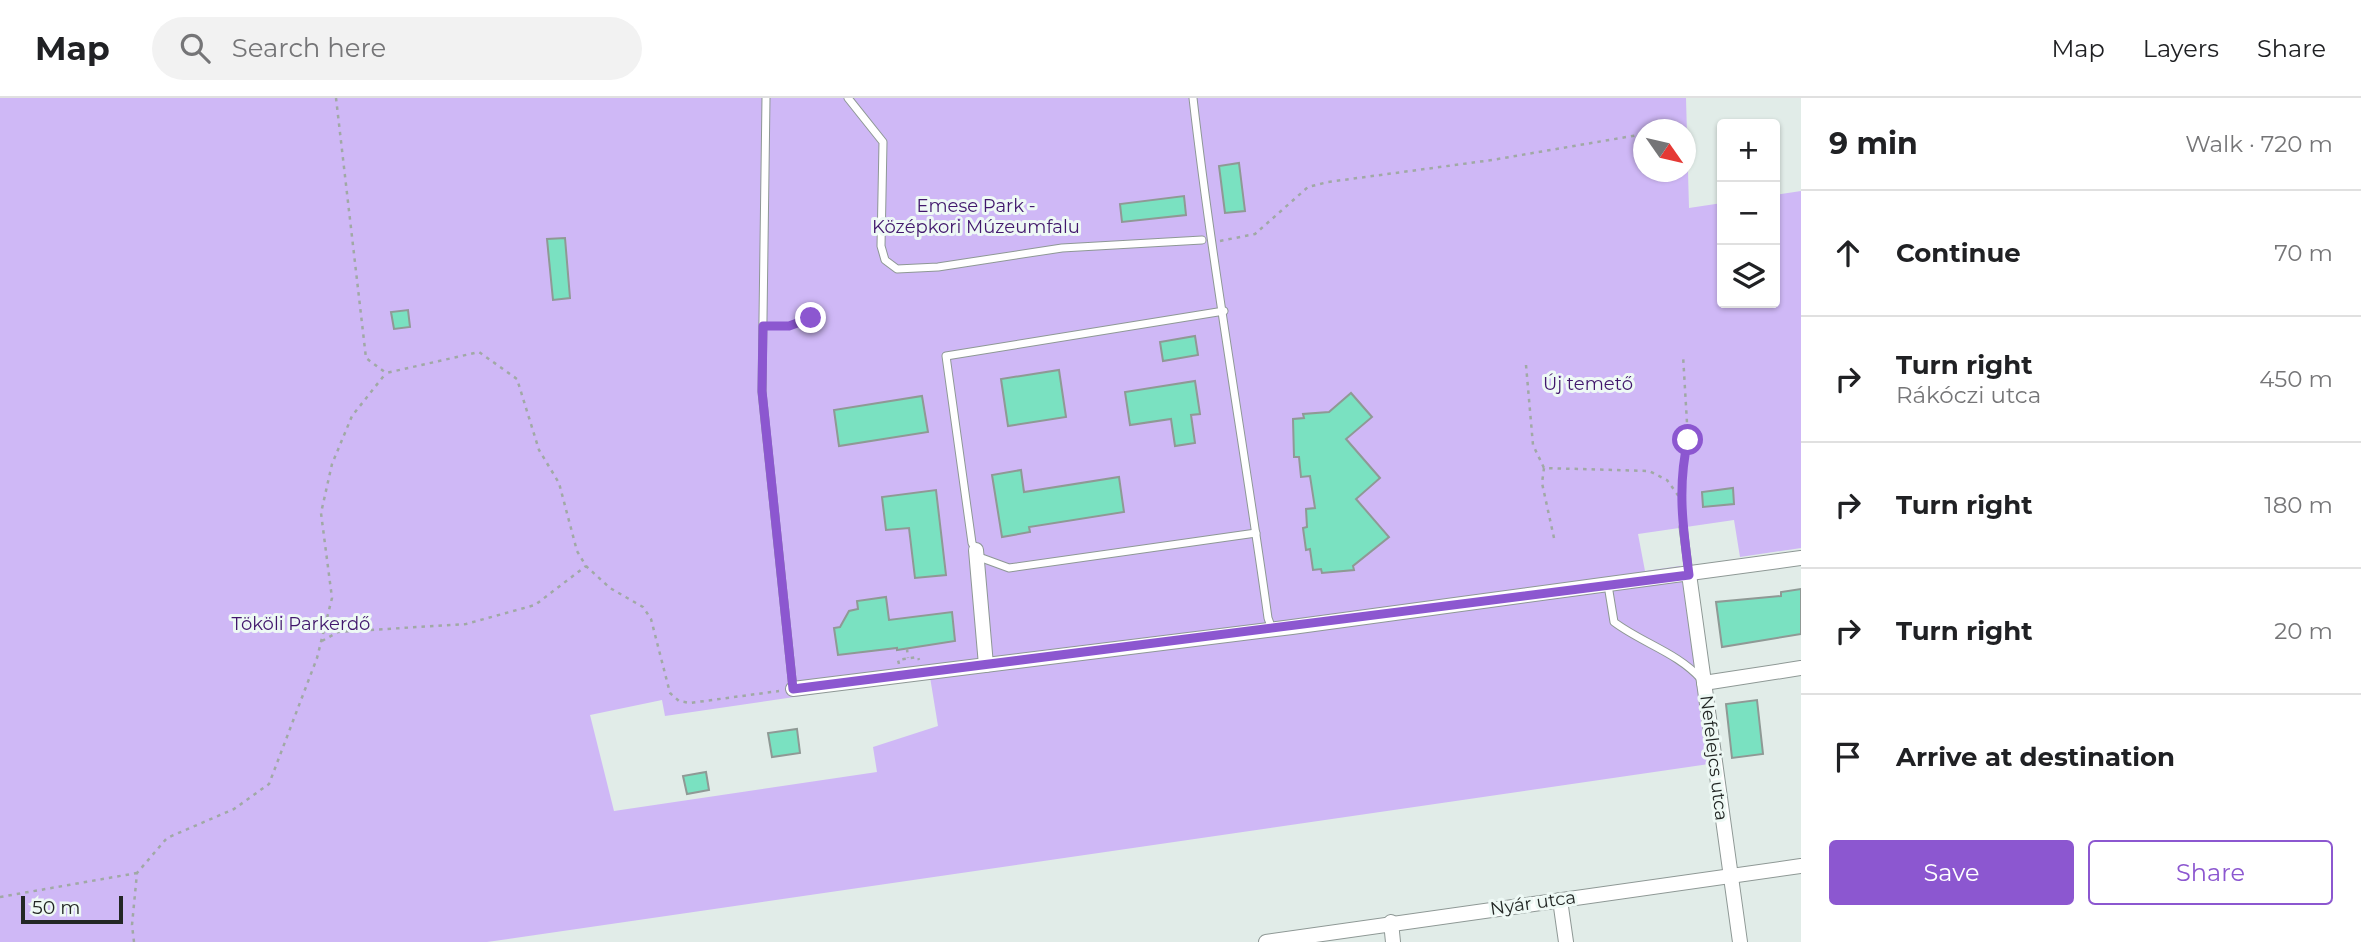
<!DOCTYPE html>
<meta charset="utf-8">
<style>
:root{--surface:#fff;--page:#f2f2f2;--text:#202124;--muted:#757577;--line:#e0e0e0;--accent:#8c57d0}
body{margin:0;font-family:Montserrat,sans-serif;background:var(--page);color:var(--text)}
.controls{position:absolute;right:21px;top:21px;display:grid;overflow:hidden;border-radius:7px;box-shadow:0 2px 5px #0004}
.controls button{width:63px;height:63px;display:grid;place-items:center;padding:0;border:0;border-bottom:2px solid var(--line);background:var(--surface);color:var(--text);font:35px sans-serif}
.compass{position:absolute;left:1633px;top:21px;width:63px;height:63px;border-radius:50%;background:var(--surface);box-shadow:0 2px 5px #0004;rotate:124deg}
.scale{position:absolute;left:21px;bottom:18px;width:102px;box-sizing:border-box;padding-left:7px;border:4px solid #232725;border-top:0;font-size:19px;line-height:24px;white-space:nowrap;color:#232725;-webkit-text-stroke:5px #eef9f5;paint-order:stroke}
.stop{position:absolute;width:21px;height:21px;margin:-16px;border:5px solid #8c57d0;border-radius:50%;background:#fff}
.stop.end{background:#8c57d0;border-color:#fff;box-shadow:0 2px 7px #0008}
.list{margin:0;padding:0;list-style:none}
h2{display:flex;justify-content:space-between;align-items:center;height:91px;margin:0;padding:0 28px;font-size:30px}
h2 small{font-size:23px;font-weight:400;color:var(--muted)}
.list li{display:grid;grid-template-columns:46px 1fr auto;gap:21px;align-items:center;box-sizing:border-box;height:126px;padding:0 28px;border-top:2px solid var(--line)}
.list b{display:block;font-size:26px;white-space:nowrap}
.list p{margin:0;font-size:23px;white-space:nowrap;color:var(--muted)}
.list em{font-size:23px;font-style:normal;color:var(--muted)}
.actions{display:flex;gap:14px;padding:21px 28px}
.actions a{flex:1;padding:16px 0;border:2px solid var(--accent);border-radius:7px;text-align:center;font-size:24px;color:var(--accent)}
.actions .main{background:var(--accent);color:#fff}
.icon{flex:none;width:38px;height:38px;fill:none;stroke:currentColor;stroke-width:2;stroke-linecap:round;stroke-linejoin:round}
.map{position:relative;flex:none;width:1801px;height:844px;overflow:hidden}
header{display:flex;align-items:center;gap:42px;box-sizing:border-box;height:98px;padding:0 35px;background:var(--surface);border-bottom:2px solid var(--line)}
header strong{font-size:33px}
nav{display:flex;gap:38px;margin-inline-start:auto;font-size:24px}
.search{width:490px;height:63px;background:var(--page);display:flex;align-items:center;gap:18px;box-sizing:border-box;padding:0 24px;border-radius:38px;color:var(--muted);font-size:26px}
main{display:flex}
aside{flex:1;background:var(--surface)}
.map>svg:first-child{display:block}
.green{fill:#cfb8f6;fill-rule:evenodd}
.building{fill:#7ae1c1;stroke:#8f9995;stroke-width:2}
.lines{fill:none;stroke-linecap:round;stroke-linejoin:round}
.lane-casing{stroke:#8e9895;stroke-width:9}
.street-casing{stroke:#8e9895;stroke-width:16}
.path{stroke:#a0a9a5;stroke-width:2.5;stroke-dasharray:3.5 5;stroke-linecap:butt}
.lane{stroke:#fff;stroke-width:7}
.street{stroke:#fff;stroke-width:14}
.route{stroke:#8c57d0;stroke-width:9}
.labels{text-anchor:middle;dominant-baseline:central;stroke-width:6;stroke-linejoin:round;paint-order:stroke}
.park-label{font-size:18px;fill:#41176c;stroke:#eef9f5}
.street-label{font-size:18px;fill:#232725;stroke:#eef9f5}
</style>
<header>
<strong>Map</strong>
<div class="search"><svg class="icon" aria-label="search" viewBox="0 0 24 24"><circle cx="10" cy="10" r="6"/><path d="M15 15l6 6"/></svg>Search here</div>
<nav><a>Map</a><a>Layers</a><a>Share</a></nav>
</header>
<main>
<div class="map">
<svg width="1801" height="844" viewBox="0 0 1801 844">
<rect width="100%" height="100%" fill="#e1ece8"/>
<path class="green" d="M0 0H1686L1689 110 1722 105V205H1775V97L1801 93V450L1740 459 1734 422 1638 436 1645 473 1680 468 1709 666 487 844H0ZM1644 32H1686V74H1644ZM930 579 938 628 873 649 877 674 614 713 590 617 662 602 665 618Z"/>
<g class="building">
<path d="M1239 65 1245 113 1225 115 1219 68Z"/>
<path d="M1184 98 1186 117 1122 124 1120 106Z"/>
<path d="M565 140 570 200 553 202 547 141Z"/>
<path d="M408 212 410 229 394 231 391 214Z"/>
<path d="M1195 238 1198 257 1163 263 1160 244Z"/>
<path d="M1059 272 1066 319 1008 328 1001 281Z"/>
<path d="M1195 283 1200 316 1191 317 1195 345 1175 348 1171 321 1130 327 1125 294Z"/>
<path d="M1351 295 1372 319 1346 341 1380 380 1356 401 1389 439 1353 468 1354 472 1322 475 1321 471 1313 472 1310 451 1306 452 1303 430 1307 429 1306 411 1315 410 1310 378 1301 379 1299 359H1294L1293 321 1304 320 1303 316 1329 314Z"/>
<path d="M922 298 928 334 839 348 834 312Z"/>
<path d="M1021 372 1024 394 1119 379 1124 414 1029 429 1030 434 1002 439 992 377Z"/>
<path d="M1733 390 1734 406 1703 409 1702 394Z"/>
<path d="M936 392 946 477 915 480 909 430 886 432 882 399Z"/>
<path d="M1801 491V536L1722 549 1716 504 1781 498V494Z"/>
<path d="M886 499 889 522 952 514 955 543 897 552V550L838 557 834 530 840 529 849 513 858 511 857 503Z"/>
<path d="M1757 602 1763 656 1732 660 1726 606Z"/>
<path d="M797 631 800 655 772 659 768 635Z"/>
<path d="M706 674 709 692 687 696 683 678Z"/>
</g>
<g class="lines">
<g class="lane-casing">
<g id="lane">
<path d="M766 0 762 294 793 591"/>
<path d="M848 0 883 44 881 148 885 162 897 171 938 169 1062 150 1202 142"/>
<path d="M1193 0C1213 174 1244 347 1268 520L1272 531"/>
<path d="M1224 213 946 258 972 445 979 459 1009 470 1256 435"/>
<path d="M1683 429 1689 476"/>
<path d="M1608 487 1614 524C1642 545 1678 555 1701 581"/>
</g>
</g>
<g class="street-casing">
<g id="street">
<path d="M976 452 986 567"/>
<path d="M1689 476 1740 844"/>
<path d="M1704 585 1801 570"/>
<path d="M793 591 1292 529 1801 460"/>
<path d="M1560 802 1566 844"/>
<path d="M1391 824 1393 844"/>
<path d="M1266 844 1801 768"/>
</g>
</g>
<g class="path">
<path d="M336 0 366 260 386 275 479 254 517 281 539 352 559 385 577 453 586 468 610 490 643 509 651 521 670 595 679 603 690 605 779 593"/>
<path d="M1220 143 1255 136 1308 89 1328 84 1492 62 1644 36"/>
<path d="M773 228H789L811 220"/>
<path d="M1526 267 1533 347 1544 370"/>
<path d="M1680 400 1682 368 1688 342 1683 257"/>
<path d="M1554 440 1542 385 1544 370 1649 373 1667 382 1680 400 1682 419"/>
<path d="M322 543 338 534 466 526 535 507 586 468"/>
<path d="M907 551 908 560"/>
<path d="M899 566 898 562 918 559 919 562"/>
<path d="M0 799 137 775"/>
<path d="M134 844 132 827 137 775 167 740 234 711 269 686 317 560 332 500 321 415 332 366 352 318 386 275"/>
</g>
<use href="#lane" class="lane"/>
<use href="#street" class="street"/>
</g>
<g class="lines">
<path class="route" d="M811 220 789 228H763L762 293 793 591 1689 477C1683 430 1677 388 1688 342"/>
</g>
<g class="labels">
<g class="park-label">
<text x="976" y="108">Emese Park -<tspan x="976" dy="21">Középkori Múzeumfalu</tspan></text>
<text x="1588" y="286">Új temető</text>
<text x="301" y="526">Tököli Parkerdő</text>
</g>
<g class="street-label">
<text transform="translate(1714 660) rotate(83)">Nefelejcs utca</text>
<text transform="translate(1533 805) rotate(-8)">Nyár utca</text>
</g>
</g>
</svg>
<div class="controls">
<button>+</button>
<button>−</button>
<button><svg class="icon" aria-label="layers" viewBox="0 0 24 24"><path d="M12 4l9 5-9 5-9-5zM3 14l9 5 9-5"/></svg></button>
</div>
<svg class="compass" viewBox="-18 -18 36 36"><path d="M0-13l5 13h-10z" fill="#e53935"/><path d="M0 13l5-13h-10z" fill="#757577"/></svg>
<div class="scale">50 m</div>
<div class="stop" style="left:1688px;top:342px"></div>
<div class="stop end" style="left:811px;top:220px"></div>
</div>
<aside>
<h2>9 min<small>Walk · 720 m</small></h2>
<ul class="list">
<li><svg class="icon" aria-label="ahead" viewBox="0 0 24 24"><path d="M12 20V5M6 11l6-6 6 6"/></svg><div><b>Continue</b></div><em>70 m</em></li>
<li><svg class="icon" aria-label="right" viewBox="0 0 24 24"><path d="M7 20v-9h11M14 6l5 5-5 5"/></svg><div><b>Turn right</b><p>Rákóczi utca</p></div><em>450 m</em></li>
<li><svg class="icon" aria-label="right" viewBox="0 0 24 24"><path d="M7 20v-9h11M14 6l5 5-5 5"/></svg><div><b>Turn right</b></div><em>180 m</em></li>
<li><svg class="icon" aria-label="right" viewBox="0 0 24 24"><path d="M7 20v-9h11M14 6l5 5-5 5"/></svg><div><b>Turn right</b></div><em>20 m</em></li>
<li><svg class="icon" aria-label="arrive" viewBox="0 0 24 24"><path d="M6 21V4h12l-3 4 3 4H6"/></svg><div><b>Arrive at destination</b></div></li>
</ul>
<div class="actions"><a class="main">Save</a><a>Share</a></div>
</aside>
</main>
